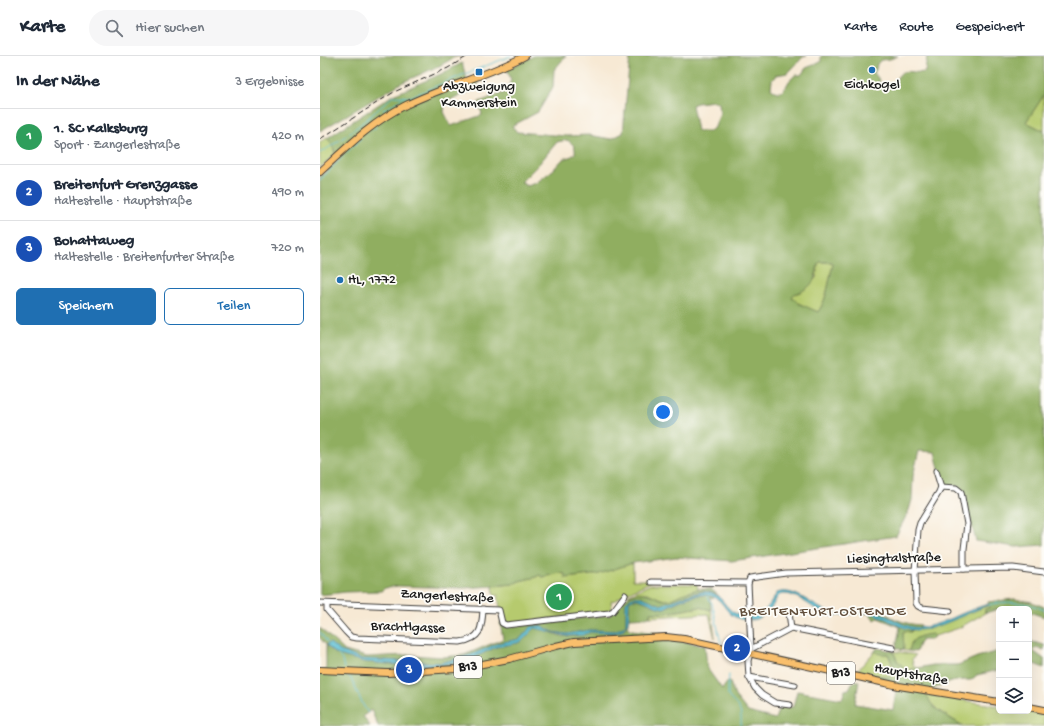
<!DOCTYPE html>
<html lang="de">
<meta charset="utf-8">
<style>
:root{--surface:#fff;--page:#f6f6f7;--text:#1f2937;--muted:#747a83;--line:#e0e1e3;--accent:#1f6fb2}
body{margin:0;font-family:"Gochi Hand",sans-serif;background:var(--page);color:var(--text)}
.controls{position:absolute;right:12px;bottom:12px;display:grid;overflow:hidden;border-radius:6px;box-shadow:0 4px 16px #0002}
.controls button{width:36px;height:36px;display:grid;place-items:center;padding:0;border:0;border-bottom:1px solid var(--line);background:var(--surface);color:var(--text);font:20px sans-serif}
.you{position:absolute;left:343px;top:356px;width:14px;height:14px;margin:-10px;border:3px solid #fff;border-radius:50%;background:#1a73e8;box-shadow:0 0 0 6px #1a73e833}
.badge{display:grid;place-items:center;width:26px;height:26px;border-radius:50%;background:var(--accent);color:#fff;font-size:13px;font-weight:700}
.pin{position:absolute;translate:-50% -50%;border:2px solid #fff;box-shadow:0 1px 4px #0006}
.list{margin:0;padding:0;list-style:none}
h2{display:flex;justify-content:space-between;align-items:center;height:52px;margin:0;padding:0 16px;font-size:17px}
h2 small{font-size:13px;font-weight:400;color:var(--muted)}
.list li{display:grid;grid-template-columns:26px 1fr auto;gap:12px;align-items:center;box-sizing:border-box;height:56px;padding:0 16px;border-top:1px solid var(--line)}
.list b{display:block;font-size:15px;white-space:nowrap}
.list p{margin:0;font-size:13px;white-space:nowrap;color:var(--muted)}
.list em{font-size:13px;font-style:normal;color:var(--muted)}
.actions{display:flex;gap:8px;padding:12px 16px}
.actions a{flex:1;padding:9px 0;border:1px solid var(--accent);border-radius:6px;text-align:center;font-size:14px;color:var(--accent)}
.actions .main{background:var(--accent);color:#fff}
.icon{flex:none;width:22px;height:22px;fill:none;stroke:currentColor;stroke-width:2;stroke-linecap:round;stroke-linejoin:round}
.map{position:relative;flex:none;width:724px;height:670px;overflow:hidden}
header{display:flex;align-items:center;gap:24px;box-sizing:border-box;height:56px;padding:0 20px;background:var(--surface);border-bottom:1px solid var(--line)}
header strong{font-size:19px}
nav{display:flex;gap:22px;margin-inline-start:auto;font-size:14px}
.search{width:280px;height:36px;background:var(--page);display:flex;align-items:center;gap:10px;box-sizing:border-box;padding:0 14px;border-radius:22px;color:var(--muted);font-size:15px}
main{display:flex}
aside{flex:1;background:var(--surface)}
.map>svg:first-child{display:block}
.green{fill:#b6ca6e;stroke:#697345}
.forest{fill:#90ae61;stroke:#56653e;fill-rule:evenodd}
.water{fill:#54bcd1;stroke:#386c76}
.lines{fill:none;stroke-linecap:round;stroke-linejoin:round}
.stream{stroke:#54bcd1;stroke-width:1}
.minor-casing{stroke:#3d3b38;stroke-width:7}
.major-casing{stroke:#3d3b38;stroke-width:8}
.minor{stroke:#fff;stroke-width:5}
.major{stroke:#f9bf6c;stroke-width:6}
.rail{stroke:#1c1c1c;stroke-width:1;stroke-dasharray:6 3;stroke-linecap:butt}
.poi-dot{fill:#1f6fb2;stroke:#fdfcf7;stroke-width:1.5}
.labels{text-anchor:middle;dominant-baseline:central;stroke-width:3.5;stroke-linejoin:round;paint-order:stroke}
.shield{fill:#fdfcf7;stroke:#605f5e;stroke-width:1}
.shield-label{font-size:13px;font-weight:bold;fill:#1c1c1c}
.poi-label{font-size:14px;fill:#1c1c1c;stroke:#fdfcf7}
.street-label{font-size:14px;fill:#1c1c1c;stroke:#fdfcf7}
.neighbourhood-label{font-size:15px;letter-spacing:1px;fill:#614e3b;stroke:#fdfcf7}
</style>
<header>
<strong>Karte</strong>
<div class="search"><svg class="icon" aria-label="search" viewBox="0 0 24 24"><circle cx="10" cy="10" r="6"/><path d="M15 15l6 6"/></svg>Hier suchen</div>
<nav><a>Karte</a><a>Route</a><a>Gespeichert</a></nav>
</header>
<main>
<aside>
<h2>In der Nähe<small>3 Ergebnisse</small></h2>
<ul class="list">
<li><span class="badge" style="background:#2e9e5b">1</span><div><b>1. SC Kalksburg</b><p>Sport · Zangerlestraße</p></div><em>420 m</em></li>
<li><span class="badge" style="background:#1a4fb4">2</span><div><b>Breitenfurt Grenzgasse</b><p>Haltestelle · Hauptstraße</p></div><em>490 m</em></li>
<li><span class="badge" style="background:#1a4fb4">3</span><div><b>Bohattaweg</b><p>Haltestelle · Breitenfurter Straße</p></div><em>720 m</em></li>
</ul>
<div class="actions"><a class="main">Speichern</a><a>Teilen</a></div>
</aside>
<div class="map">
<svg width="724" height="670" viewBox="0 0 724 670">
<rect width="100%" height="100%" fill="#fdfcf7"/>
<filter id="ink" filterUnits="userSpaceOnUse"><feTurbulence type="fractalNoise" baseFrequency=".025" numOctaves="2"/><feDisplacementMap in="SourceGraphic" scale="8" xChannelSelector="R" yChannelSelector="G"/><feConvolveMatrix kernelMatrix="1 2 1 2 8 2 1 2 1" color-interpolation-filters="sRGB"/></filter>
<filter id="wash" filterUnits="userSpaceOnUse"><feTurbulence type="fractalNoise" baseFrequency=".012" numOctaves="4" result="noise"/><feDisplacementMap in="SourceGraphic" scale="16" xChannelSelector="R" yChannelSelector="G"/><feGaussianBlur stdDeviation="0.9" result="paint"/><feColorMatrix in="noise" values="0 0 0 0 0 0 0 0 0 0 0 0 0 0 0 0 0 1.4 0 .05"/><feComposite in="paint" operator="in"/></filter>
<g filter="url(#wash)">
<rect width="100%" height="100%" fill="#f7e9d4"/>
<g class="green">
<path d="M724 39V75L706 66Z"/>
<path d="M7 82 11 86 15 98 0 112V86Z"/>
<path d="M500 206H512L513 208C509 223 508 242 498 256 490 252 476 249 472 241L473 238 480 236 496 222 498 208Z"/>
<path d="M313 507V524H329L330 526 303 539 296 544 291 545 292 553 290 555 188 568 182 565 178 539 174 540 173 530 193 528 199 525 216 521 219 519 223 521 239 517 245 518 246 522 279 518Z"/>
<path d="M331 528H377L378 533 362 538 349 544C341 545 334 539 327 537 320 536 315 539 308 539Z"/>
<path d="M669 549V552L665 554V557L639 572 615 580C609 578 596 580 592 586 590 589 591 592 588 595L580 594H583V576L584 575 591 576 592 574 611 572Z"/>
<path d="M380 551 391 554 395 582 389 558 330 561V557H346Z"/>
<path d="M555 595 557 597 568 598 579 624 564 620 550 619 548 622 535 617Z"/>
<path d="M573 595 596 599 592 603 593 608 596 612 586 614 578 606Z"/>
<path d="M604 638 679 650V655H706L724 658V670H643L619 655 609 646 607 640Z"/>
</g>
<g class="forest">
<path d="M0 0H142L135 1 119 10 81 27 0 75Z"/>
<path d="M214 0H246L234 14 233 31 218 56 192 70 197 76 246 80 269 79 291 83 303 77 310 0H487L483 1 468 17 456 19 452 24 451 33C461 39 463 36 468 27 469 24 473 22 475 19H481L486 12 501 6V0H578L570 3 561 4 557 8 556 13 554 17 558 22 560 28 568 32C575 29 576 21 581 17 587 13 597 18 605 16L607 0H724V39L706 66 724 75V489L696 491 656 485 642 434 638 430H623L615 396 599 395 593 420 592 444 589 454 576 480 412 505 356 501 313 507 279 518 245 522V518L239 517 223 521 219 519 216 521 199 525 193 528 173 530 143 532 78 530 65 532 61 535 26 536 0 539V121L19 103C14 96 13 88 7 82L73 39 123 17 142 7 148 27 159 23 156 33 125 46 124 56 131 70 162 59 159 46 186 36 191 24 187 13ZM394 45 399 47 400 57 395 71 390 75H377L372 49 377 47ZM247 84C252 87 256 90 255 97L252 100 243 103 233 114 216 127 207 130 201 126 218 109 237 86ZM500 206H512L513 208C509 223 508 242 498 256L478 247 472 241C474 237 476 238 480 236 494 230 496 221 498 208Z"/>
<path d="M378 533H391L399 540C396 539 393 537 390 536 377 532 355 546 341 549L322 541 310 542 306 546V568L303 571 295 575 270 574 247 578 232 576 225 571 219 569 211 571 200 583 179 587 151 599 120 607 41 603 20 595 10 588 6 589 13 596 22 600 45 606 96 610 122 609 155 601 176 591 197 587 202 585 215 572C224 572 233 578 242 580 251 582 260 578 269 576 281 573 301 585 308 567 311 560 308 551 309 545L312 543C324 542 333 552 344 552 359 545 378 535 394 541L393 543 390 542 391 554 380 551 346 557H330V561L310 562 308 572 311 574 341 577 342 579 353 583 385 590 387 612 402 633 409 624 415 640 428 656 455 663 459 652 473 651 477 635 522 643 525 634 529 633 532 627 536 625H539L535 648 573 654 577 630 548 622 550 619 564 620 579 623 568 598C563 598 558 599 555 595L557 592 573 595 578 606 587 614 613 609H638L657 601 679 595V614L657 619 651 624C635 623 619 629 605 638L608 641C612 655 631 662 643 670H58L51 654 43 660 50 670H0V615H6V589L0 582V572L25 595 47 601 88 599 123 601 144 599 183 583 180 566 183 570 187 571 290 559C304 543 311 531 334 540 339 542 343 545 349 544L362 538Z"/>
<path d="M694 543 712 546 724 551V561L709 556V553H679L665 557V553L669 552 668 546Z"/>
<path d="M557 551C570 562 583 568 601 569L599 572 593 571 591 576 584 575 583 576 584 592 583 594 576 592 580 571 558 562 555 564 548 557 543 558 541 554 552 553Z"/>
<path d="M612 578 615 580 610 584H602L599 588 596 596 588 595C591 592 590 589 592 586 596 580 606 579 612 578Z"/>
<path d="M709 585 724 589V594L717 591 713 595 724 603V612L709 606Z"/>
</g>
<path class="water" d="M383 536C408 535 401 561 430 560 435 560 440 559 444 555 449 551 453 543 457 537 476 530 495 554 513 557 527 559 540 553 553 555 571 559 585 575 605 571 627 567 647 553 669 548V549C647 556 619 574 597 574 579 574 565 559 548 557 533 555 518 564 503 557 490 551 474 534 459 539 454 545 452 553 447 557 442 561 436 564 430 564 404 564 408 546 392 540 376 535 357 545 344 552 333 552 319 537 309 545L308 567 302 574 295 577 270 576 263 579 247 580 215 572 202 585 197 587 176 591 155 601 122 609 96 610 45 606 22 600 13 596 6 589 10 587 20 595 41 603 120 607 151 599 179 587 200 583 211 571 215 570H222L233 576 247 578 270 574 295 575 303 571 306 568V546L312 541H322L341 549 369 539Z"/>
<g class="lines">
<g class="stream">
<path d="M63 54 85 41"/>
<path d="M50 75 56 71"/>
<path d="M0 97C27 81 50 61 73 40L89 41 93 40 145 18 191 0"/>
<path d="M0 124 41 82"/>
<path d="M387 540 392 547 401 587"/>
<path d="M668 549C684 544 709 546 724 554"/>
<path d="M0 576 9 589"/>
<path d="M18 598 22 604 24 612"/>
<path d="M26 618 31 622 42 647 48 657"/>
<path d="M409 619 408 630V640C419 652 422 652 421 669"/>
</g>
</g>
</g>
<g filter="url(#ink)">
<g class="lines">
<g class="minor-casing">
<g id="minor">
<path d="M616 415 621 431"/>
<path d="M331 526 428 527"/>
<path d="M428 527 430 522 466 517 693 512 724 516"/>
<path d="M428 527 431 593 428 605 429 621 435 632 442 639 455 647 470 649"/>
<path d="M0 547 179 554 182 567 186 569 289 557 293 555 305 539"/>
<path d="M7 548V554L26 576 31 581 37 582 140 586C161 583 162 573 163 553"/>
<path d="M630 555 602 552 598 550 596 547 595 515 598 474 600 467 619 436 621 431 636 432 641 436 647 468 644 493V513"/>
<path d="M469 557 471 572"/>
<path d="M431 593 471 572 573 592"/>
<path d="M429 621 475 629"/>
</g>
</g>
<g class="major-casing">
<g id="major">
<path d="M0 116C28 90 52 66 86 49 125 30 167 20 205 0"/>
<path d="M0 614 68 617 136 613 189 603 236 590 254 586 346 581 364 583 579 630 679 646"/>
<path d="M709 651 724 654"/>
</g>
</g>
<use href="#minor" class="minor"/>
<use href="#major" class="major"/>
<path class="rail" d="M0 83 74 36 128 12 148 0"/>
</g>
</g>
<g class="poi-dot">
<circle cx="552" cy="14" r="4"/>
<rect x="155" y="12" width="8" height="8" rx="2"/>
<circle cx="20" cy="224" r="4"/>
</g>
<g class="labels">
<g class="shield">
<rect x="134" y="600" width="28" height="22" rx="3"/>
<rect x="507" y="606" width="28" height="22" rx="3"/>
</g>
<g class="shield-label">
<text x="148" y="611">B13</text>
<text x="521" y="617">B13</text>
</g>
<g class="poi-label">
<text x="552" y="29">Eichkogel</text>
<text x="159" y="31">Abzweigung<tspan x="159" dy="16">Kammerstein</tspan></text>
<text x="28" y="224" text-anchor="start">HL, 1772</text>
</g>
<g class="street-label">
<text transform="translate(574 503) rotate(-1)">Liesingtalstraße</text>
<text transform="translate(127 541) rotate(3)">Zangerlestraße</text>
<text transform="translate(88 572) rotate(2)">Brachtlgasse</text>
<text transform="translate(591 619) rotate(10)">Hauptstraße</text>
</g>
<g class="neighbourhood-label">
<text x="503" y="556">BREITENFURT-OSTENDE</text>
</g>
</g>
</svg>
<div class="controls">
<button>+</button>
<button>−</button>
<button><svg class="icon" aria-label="layers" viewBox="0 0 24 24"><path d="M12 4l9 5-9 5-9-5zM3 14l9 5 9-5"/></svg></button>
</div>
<div class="you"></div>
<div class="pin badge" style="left:239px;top:541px;background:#2e9e5b">1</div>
<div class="pin badge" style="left:417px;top:592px;background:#1a4fb4">2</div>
<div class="pin badge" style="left:89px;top:614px;background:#1a4fb4">3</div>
</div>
</main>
